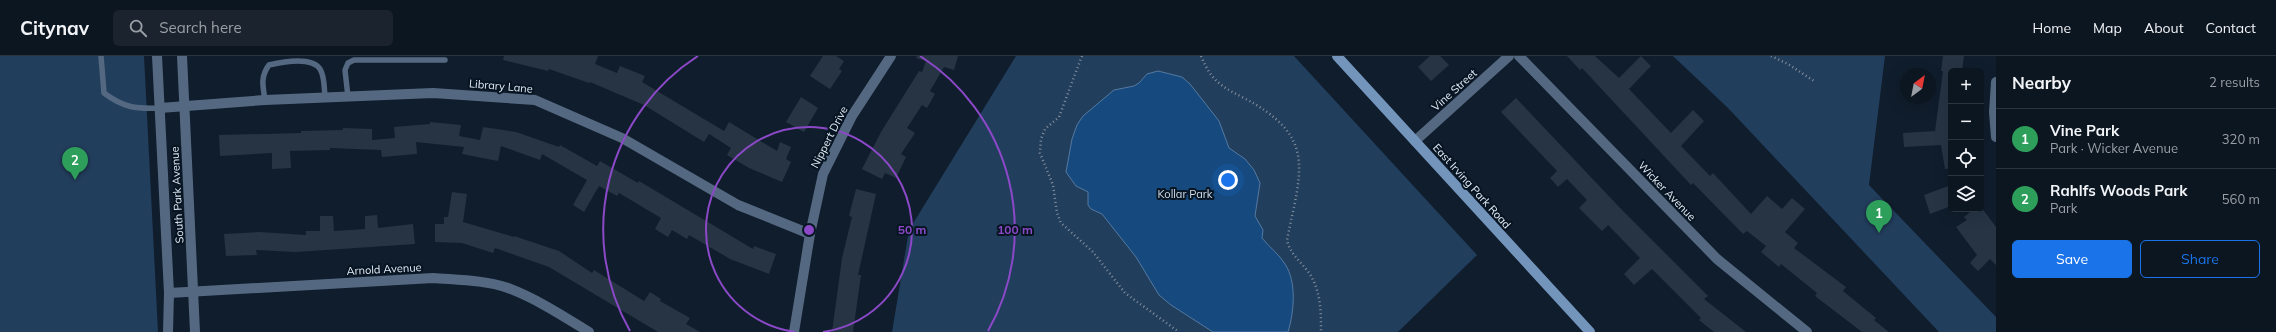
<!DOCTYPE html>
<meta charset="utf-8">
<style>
:root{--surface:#0c1621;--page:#1a232e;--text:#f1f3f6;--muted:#9a9fa5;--line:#2c353f;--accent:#1a73e8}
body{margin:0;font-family:Mulish,sans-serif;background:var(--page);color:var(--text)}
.controls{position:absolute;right:12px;top:12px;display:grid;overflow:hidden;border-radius:6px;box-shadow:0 4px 16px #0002}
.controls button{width:36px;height:36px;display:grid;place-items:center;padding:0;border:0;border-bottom:1px solid var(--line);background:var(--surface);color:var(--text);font:20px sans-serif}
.compass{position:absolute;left:1900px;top:12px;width:36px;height:36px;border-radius:50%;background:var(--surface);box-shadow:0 4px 16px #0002;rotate:32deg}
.you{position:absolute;left:1228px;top:124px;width:14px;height:14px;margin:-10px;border:3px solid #fff;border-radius:50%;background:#1a73e8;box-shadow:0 0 0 6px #1a73e833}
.badge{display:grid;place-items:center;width:26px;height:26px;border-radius:50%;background:var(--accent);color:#fff;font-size:13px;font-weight:700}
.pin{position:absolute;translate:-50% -33px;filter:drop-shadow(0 1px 2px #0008)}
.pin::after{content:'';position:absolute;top:21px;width:14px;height:12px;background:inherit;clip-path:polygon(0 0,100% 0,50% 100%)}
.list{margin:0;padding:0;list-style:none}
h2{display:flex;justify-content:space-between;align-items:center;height:52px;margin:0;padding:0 16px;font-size:17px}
h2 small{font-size:13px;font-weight:400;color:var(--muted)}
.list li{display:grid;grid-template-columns:26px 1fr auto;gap:12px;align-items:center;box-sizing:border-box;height:60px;padding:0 16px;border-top:1px solid var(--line)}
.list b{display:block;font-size:15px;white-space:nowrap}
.list p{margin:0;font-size:13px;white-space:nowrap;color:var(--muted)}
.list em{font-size:13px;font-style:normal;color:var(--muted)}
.actions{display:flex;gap:8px;padding:12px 16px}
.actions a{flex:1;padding:9px 0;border:1px solid var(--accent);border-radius:6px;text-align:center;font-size:14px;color:var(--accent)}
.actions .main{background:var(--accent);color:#fff}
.icon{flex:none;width:22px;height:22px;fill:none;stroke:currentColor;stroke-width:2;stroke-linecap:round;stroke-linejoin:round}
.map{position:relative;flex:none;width:1996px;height:276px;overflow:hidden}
header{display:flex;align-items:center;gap:24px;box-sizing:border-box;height:56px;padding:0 20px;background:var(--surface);border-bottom:1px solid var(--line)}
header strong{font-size:19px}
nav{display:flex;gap:22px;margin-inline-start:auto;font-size:14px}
.search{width:280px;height:36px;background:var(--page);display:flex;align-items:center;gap:10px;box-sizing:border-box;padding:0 14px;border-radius:6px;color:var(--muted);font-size:15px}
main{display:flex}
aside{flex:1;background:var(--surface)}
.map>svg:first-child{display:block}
.green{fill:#223e5d}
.water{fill:#16497d;stroke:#547aa2}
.building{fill:#263444}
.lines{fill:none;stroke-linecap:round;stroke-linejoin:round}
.path{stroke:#848f9c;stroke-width:2.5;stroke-dasharray:1 3;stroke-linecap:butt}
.service{stroke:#546981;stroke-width:5.5}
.minor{stroke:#546981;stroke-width:10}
.tertiary{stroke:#546981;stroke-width:10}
.secondary{stroke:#7395bc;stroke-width:10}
.ring{fill:none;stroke:#8b49c8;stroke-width:2}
.labels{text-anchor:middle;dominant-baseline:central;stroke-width:4;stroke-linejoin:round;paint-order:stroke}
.street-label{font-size:11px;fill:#e5eef9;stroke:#071422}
.park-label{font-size:11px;fill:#d1dfef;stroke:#071422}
.centre{fill:#8b49c8;stroke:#071422;stroke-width:2}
.ring-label{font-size:12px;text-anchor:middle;font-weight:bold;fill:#8b49c8;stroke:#071422;stroke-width:4;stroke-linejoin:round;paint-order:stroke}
</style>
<header>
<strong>Citynav</strong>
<div class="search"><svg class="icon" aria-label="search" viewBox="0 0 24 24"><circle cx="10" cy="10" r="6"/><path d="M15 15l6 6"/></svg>Search here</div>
<nav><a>Home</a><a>Map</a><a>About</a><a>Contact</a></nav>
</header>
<main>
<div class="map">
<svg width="1996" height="276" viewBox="0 0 1996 276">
<rect width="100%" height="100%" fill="#101d2c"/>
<g class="green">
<path d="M0 0H144L158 276H0Z"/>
<path d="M1016 0H1294L1477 199 1398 276H892L909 174Z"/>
<path d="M1673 0H1885L1869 129 1996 261V276H1939L1728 52Z"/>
</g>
<path class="water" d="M1158 15 1182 21 1190 28 1219 65 1229 92 1245 103 1254 114 1260 127 1255 160 1263 174 1262 182C1269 191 1279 198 1285 208 1297 226 1294 256 1288 276H1213L1171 249 1159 239 1136 201 1102 158 1091 153 1088 149V136L1076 130 1066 116 1072 83 1077 69 1083 60 1114 34 1134 30 1139 27 1147 18Z"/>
<g class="building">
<path d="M504 0H598L595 8 617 17 620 10 645 20 642 26 724 75 729 66 777 95 780 86 791 91 786 103 791 106 782 126 749 112 727 99 731 92 709 78 704 86 644 49 590 26 589 27 549 13 548 15 503 4Z"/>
<path d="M823 0H836L844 5 839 13 842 15 830 33 810 20Z"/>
<path d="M917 0H958L954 14 944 11 930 35 935 38 927 52 922 49 907 72 915 77 901 98 906 101 896 122 885 117 882 123 862 113 881 76 919 15 922 16 926 5 916 2Z"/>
<path d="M1430 0H1440L1449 9 1431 25 1418 11Z"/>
<path d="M1567 0H1595L1619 22 1641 0 1651 10 1629 33 1671 77 1693 54 1704 65 1681 90 1710 120 1713 117 1751 158 1767 140 1782 153 1792 142 1805 153 1785 176 1798 187 1794 192 1846 231 1843 235 1876 262 1874 264 1889 276H1862L1815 240 1817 237 1781 208 1779 211 1761 196 1766 190 1747 175 1743 178 1693 127 1691 129 1582 12 1580 14Z"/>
<path d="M1943 0H1964L1962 15H1951V112L1945 113 1941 89 1904 91 1903 77 1935 75 1943 15H1941Z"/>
<path d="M801 41 818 52 804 76 786 66Z"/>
<path d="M1516 42 1623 155 1708 240 1704 243 1746 276H1714L1699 264 1701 262 1652 213 1634 229 1624 218 1640 202 1608 169 1602 175 1579 152 1587 144 1567 123 1558 131 1550 122 1557 115 1501 56Z"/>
<path d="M430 66 461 69 459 80 480 84 483 71 516 76 559 91 560 89 597 110 600 105 638 127 639 125 753 193 754 190 776 198 769 218 730 203 689 179 687 183 672 174 668 181 655 173 661 162 619 137 617 140 599 130 584 156 573 149 587 124 542 98 540 104 501 90 498 105 462 98 464 91 416 86 417 98 382 101 381 94 330 92V94L290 95 291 112 272 113V97L220 100 219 79 301 77V75L343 74V72L372 73V84L395 82 394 71 430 68Z"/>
<path d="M1951 129V150L1930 158 1924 139Z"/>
<path d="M856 133 876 138 858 219H861L853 276H832L842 202 852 161 849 160Z"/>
<path d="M452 136 467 138 463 166 514 181V180L559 195 592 217 594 214 644 245 650 236 661 243 660 245 690 262 686 268 700 276H658L549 211 495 192 493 197 462 187 435 186V168H444V161H448Z"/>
<path d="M1981 151 1996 171V209L1990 203 1978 215 1970 207 1977 199 1956 171 1967 164 1964 161 1974 153H1981Z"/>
<path d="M377 159 378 172 413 168 415 188 296 196 256 194 257 199 226 200 224 178 259 176 306 179V175H320V160H333L334 175 365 173V160Z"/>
</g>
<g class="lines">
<g class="path">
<path d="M1082 0 1059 61 1045 73 1041 83 1040 97 1053 129 1057 157 1061 167 1093 196 1125 237 1179 276"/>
<path d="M1201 0C1211 24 1220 30 1242 41 1318 80 1301 114 1287 184 1290 199 1304 208 1311 220 1321 237 1321 257 1321 276"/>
<path d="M1771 0 1788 8 1814 25"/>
</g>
<g class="service">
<path d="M101 0 104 37C124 52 136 53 160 52"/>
<path d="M348 41 345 14 348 7 354 4H445"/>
<path d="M265 44C263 31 260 21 269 9 282 6 311 0 320 13 325 21 324 32 325 41"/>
</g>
<g class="minor">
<path d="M1519 0 1717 203 1807 276"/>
<path d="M1996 26 1994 56 1996 81"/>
<path d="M160 52 265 44 433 37 535 44 622 82 738 149 810 178"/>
<path d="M1415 85 1509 0"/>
<path d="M169 237 433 222C457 224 485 224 508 232 537 243 563 260 589 276"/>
<path d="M794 276 810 178 823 118 852 60 891 0"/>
</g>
<g class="tertiary">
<path d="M157 0 169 237 168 276"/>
<path d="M182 0 195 276"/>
</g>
<path class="secondary" d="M1337 0 1590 276"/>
</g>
<g class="ring">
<path d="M795 276A103 103 0 1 1 823 276"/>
<path d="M630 275A206 206 0 0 1 698 0M920 0A206 206 0 0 1 988 275"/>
</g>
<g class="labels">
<g class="street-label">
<text transform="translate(501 30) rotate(5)">Library Lane</text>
<text transform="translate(1454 34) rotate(-42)">Vine Street</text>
<text transform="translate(829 81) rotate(-63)">Nippert Drive</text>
<text transform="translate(1472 130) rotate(48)">East Irving Park Road</text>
<text transform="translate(1667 135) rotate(46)">Wicker Avenue</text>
<text transform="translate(177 139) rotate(-93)">South Park Avenue</text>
<text transform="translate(384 213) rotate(-3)">Arnold Avenue</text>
</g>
<g class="park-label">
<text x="1185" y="138">Kollar Park</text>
</g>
</g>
<circle cx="809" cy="174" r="6" class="centre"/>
<g class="ring-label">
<text x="912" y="178">50 m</text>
<text x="1015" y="178">100 m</text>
</g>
</svg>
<div class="controls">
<button>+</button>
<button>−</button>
<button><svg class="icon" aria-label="locate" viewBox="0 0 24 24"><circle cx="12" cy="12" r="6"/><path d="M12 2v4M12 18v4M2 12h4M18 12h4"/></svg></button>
<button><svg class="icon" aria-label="layers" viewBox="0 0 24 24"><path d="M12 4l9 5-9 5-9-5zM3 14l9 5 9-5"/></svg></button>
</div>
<svg class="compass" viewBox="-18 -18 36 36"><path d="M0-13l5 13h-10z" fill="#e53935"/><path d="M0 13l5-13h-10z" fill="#9a9fa5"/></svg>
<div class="you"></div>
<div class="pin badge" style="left:1879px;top:177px;background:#2e9e5b">1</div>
<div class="pin badge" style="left:75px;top:124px;background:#2e9e5b">2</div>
</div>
<aside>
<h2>Nearby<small>2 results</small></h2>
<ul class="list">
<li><span class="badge" style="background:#2e9e5b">1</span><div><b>Vine Park</b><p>Park · Wicker Avenue</p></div><em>320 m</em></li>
<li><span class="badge" style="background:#2e9e5b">2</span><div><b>Rahlfs Woods Park</b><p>Park</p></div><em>560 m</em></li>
</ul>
<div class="actions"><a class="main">Save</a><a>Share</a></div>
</aside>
</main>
